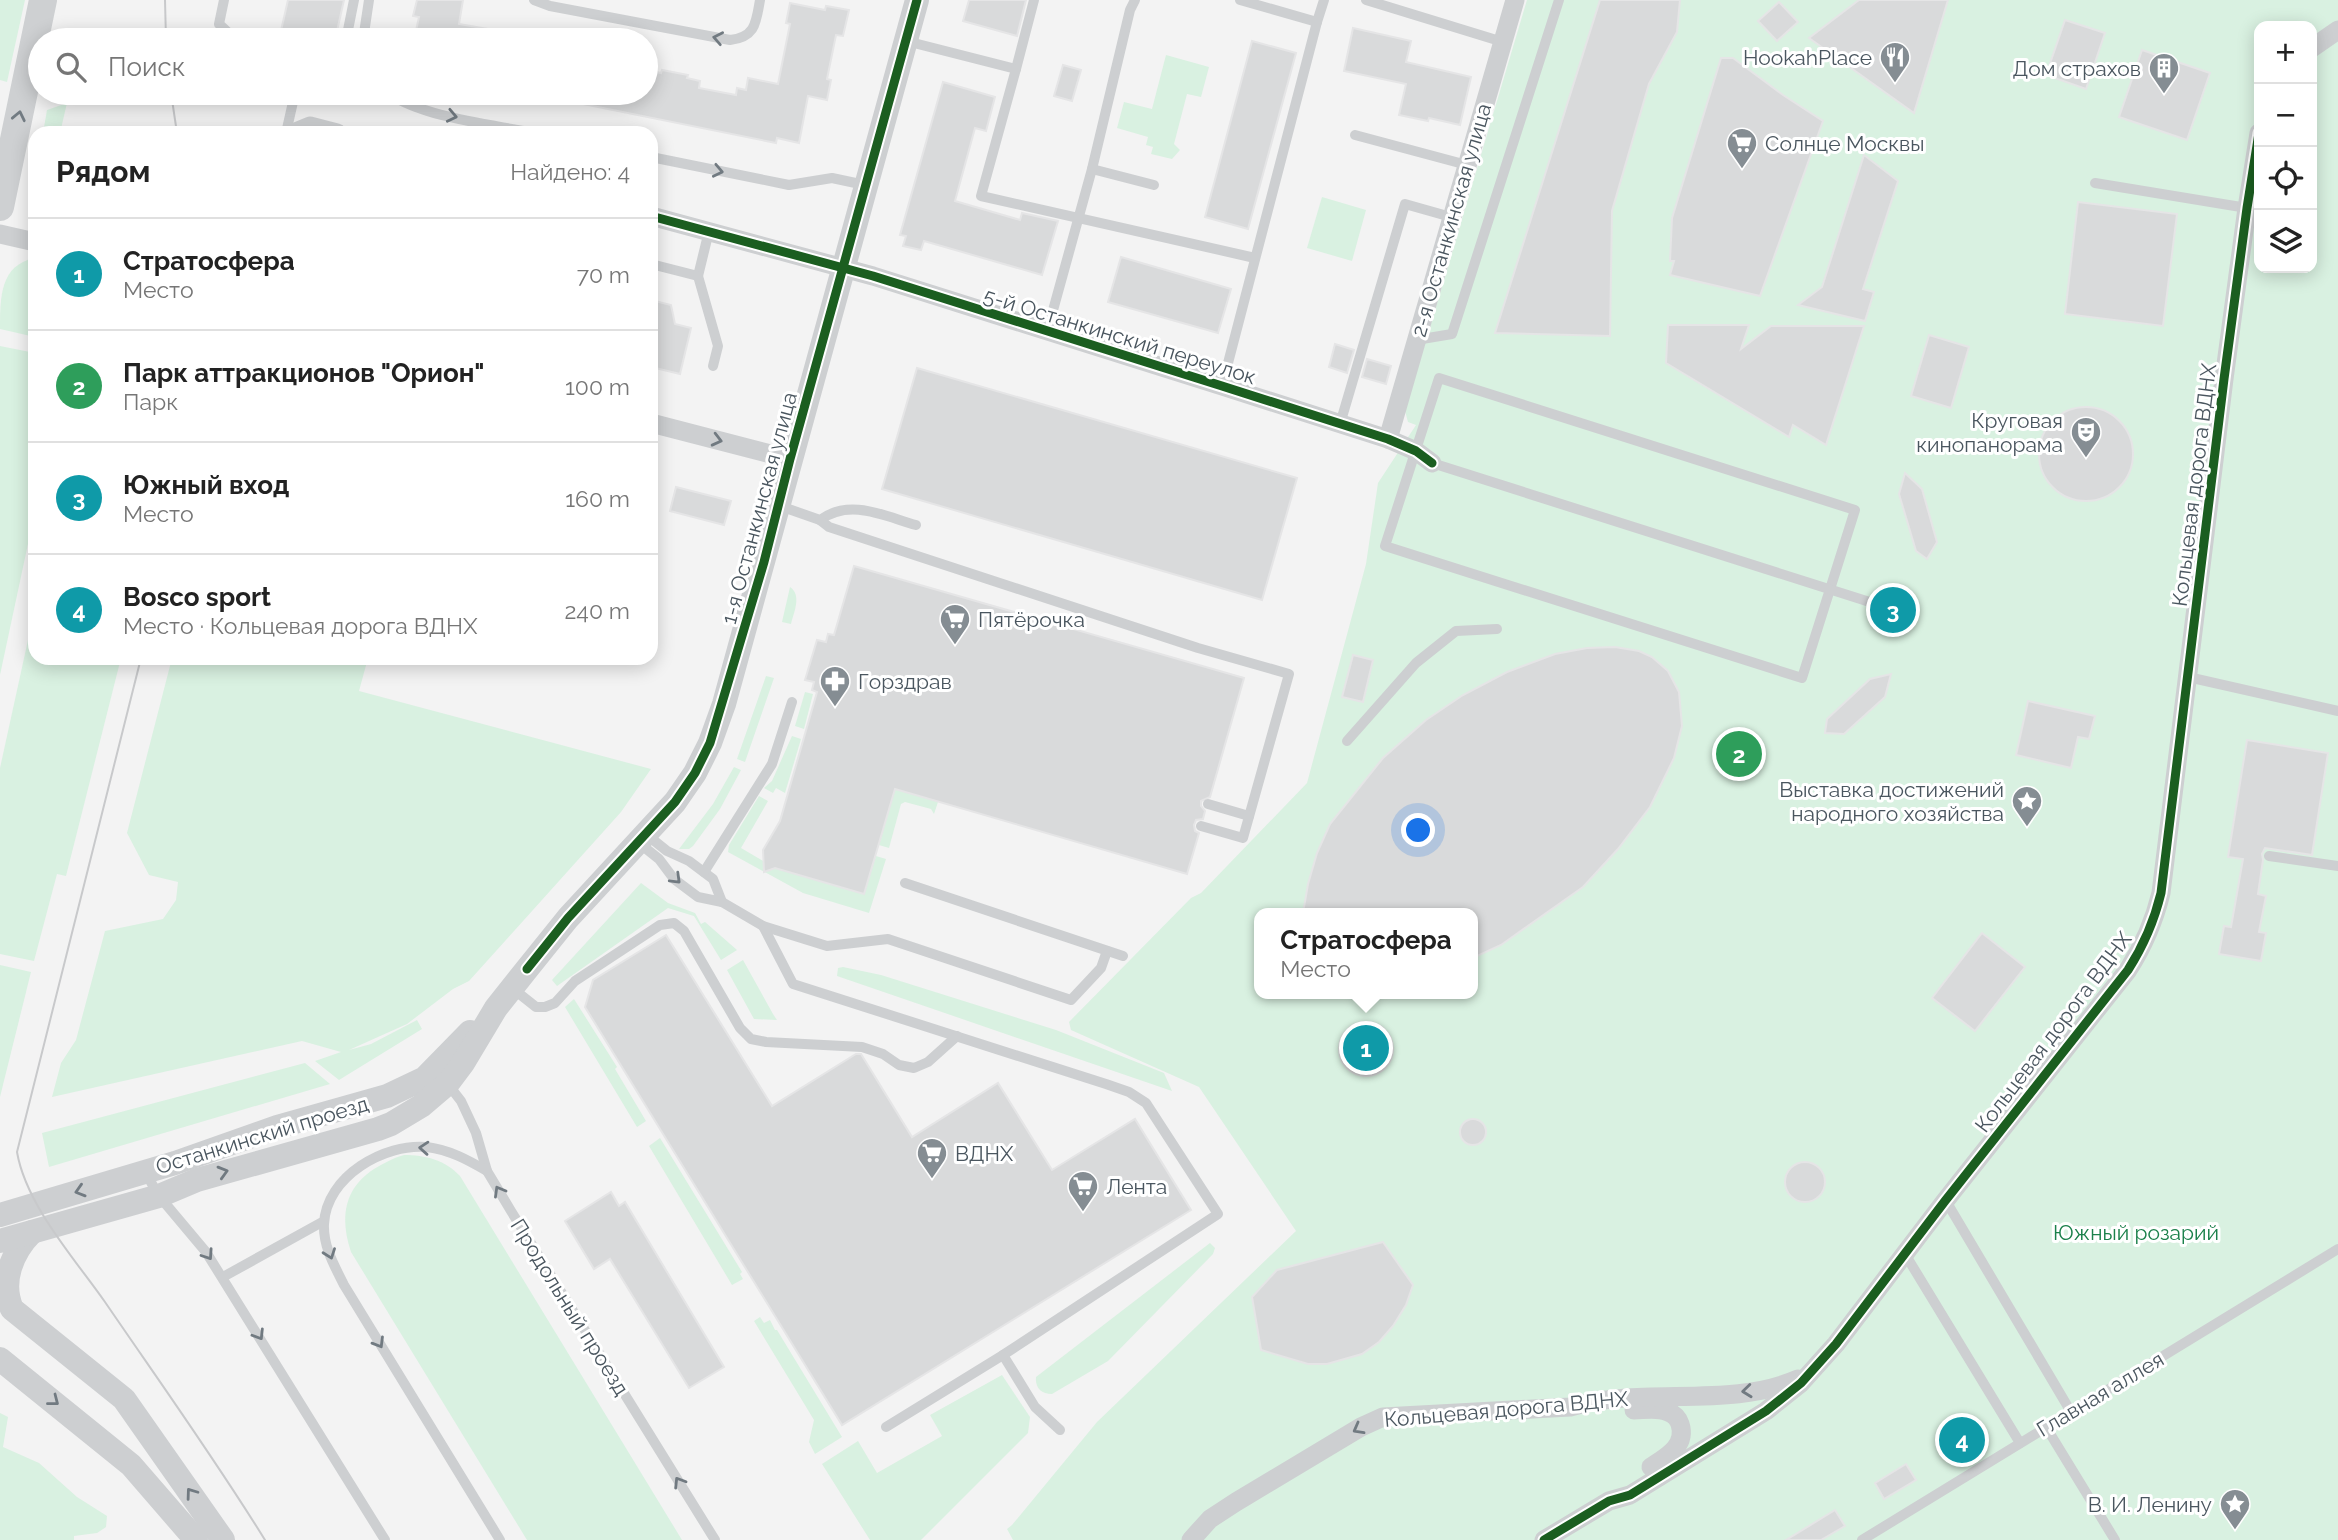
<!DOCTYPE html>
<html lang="ru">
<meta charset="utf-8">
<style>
:root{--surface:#fff;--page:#f6f6f6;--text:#222;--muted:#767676;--line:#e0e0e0;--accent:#0b8043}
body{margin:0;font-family:Raleway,sans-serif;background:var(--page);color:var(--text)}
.controls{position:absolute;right:21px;top:21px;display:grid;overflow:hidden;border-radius:14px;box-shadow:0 4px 18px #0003}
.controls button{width:63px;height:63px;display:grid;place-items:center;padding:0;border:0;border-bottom:2px solid var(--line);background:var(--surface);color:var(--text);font:35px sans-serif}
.you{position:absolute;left:1419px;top:831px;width:24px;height:24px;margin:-18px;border:5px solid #fff;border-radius:50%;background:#1a73e8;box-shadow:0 0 0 10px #1a73e833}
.badge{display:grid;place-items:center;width:46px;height:46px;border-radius:50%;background:var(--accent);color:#fff;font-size:23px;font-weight:700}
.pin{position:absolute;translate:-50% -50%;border:4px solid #fff;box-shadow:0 2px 7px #0006}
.popup{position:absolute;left:1254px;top:908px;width:224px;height:91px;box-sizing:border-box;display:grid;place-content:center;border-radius:14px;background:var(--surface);filter:drop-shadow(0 2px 5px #0005);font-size:23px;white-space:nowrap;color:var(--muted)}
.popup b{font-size:26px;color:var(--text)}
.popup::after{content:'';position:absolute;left:50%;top:100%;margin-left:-14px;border:14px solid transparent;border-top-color:var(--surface)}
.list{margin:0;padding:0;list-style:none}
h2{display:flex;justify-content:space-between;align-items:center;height:91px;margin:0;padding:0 28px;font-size:30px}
h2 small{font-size:23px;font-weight:400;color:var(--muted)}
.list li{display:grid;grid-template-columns:46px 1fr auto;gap:21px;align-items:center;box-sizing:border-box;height:112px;padding:0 28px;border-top:2px solid var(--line)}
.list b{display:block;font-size:26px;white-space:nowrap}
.list p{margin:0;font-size:23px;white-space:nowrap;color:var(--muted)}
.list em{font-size:23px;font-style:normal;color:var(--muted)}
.icon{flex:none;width:38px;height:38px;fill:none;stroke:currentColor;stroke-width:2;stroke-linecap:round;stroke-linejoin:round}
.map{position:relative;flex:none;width:2338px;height:1540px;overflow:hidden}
.search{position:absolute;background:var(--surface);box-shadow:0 4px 18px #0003;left:28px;top:28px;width:630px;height:77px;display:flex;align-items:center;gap:18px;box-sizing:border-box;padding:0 24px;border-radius:38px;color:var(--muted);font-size:26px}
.panel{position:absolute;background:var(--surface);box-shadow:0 4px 18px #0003;left:28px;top:126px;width:630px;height:539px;border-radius:21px}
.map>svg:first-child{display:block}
.green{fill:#d9f1e1;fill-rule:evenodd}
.building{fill:#d9dadb;stroke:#e5e5e6;stroke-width:2}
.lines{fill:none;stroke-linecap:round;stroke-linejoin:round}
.service{stroke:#cdcfd1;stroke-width:10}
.minor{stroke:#cdcfd1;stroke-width:19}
.tertiary{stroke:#cdcfd1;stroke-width:24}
.secondary{stroke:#ced0d2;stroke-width:28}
.tram{stroke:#c8c9cb;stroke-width:2}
.cycleway-casing{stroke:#fff;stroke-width:13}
.cycleway{stroke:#1b5e20;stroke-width:9}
.oneway{stroke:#717a81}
.oneway2{stroke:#727b82}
.labels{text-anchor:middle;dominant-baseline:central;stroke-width:6;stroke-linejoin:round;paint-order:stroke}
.poi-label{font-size:21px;fill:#4a565f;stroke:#fff;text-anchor:end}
.street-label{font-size:21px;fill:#4a565f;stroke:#fff}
.park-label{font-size:21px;fill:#1b814b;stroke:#fff}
</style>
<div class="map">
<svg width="2338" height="1540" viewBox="0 0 2338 1540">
<rect width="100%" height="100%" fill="#f3f3f3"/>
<g class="green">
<path d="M0 0H25L7 82 0 80Z"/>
<path d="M1527 0H2338V1540H1013L1007 1529 1012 1525 1097 1422 1296 1231 1199 1087 1071 1030 1069 1022 1191 898 1201 893 1307 783 1366 564 1378 483 1416 425 1408 422 1405 411ZM2259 26H2312V268H2259ZM1259 913H1473V994H1259Z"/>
<path d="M1166 55 1209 67 1201 97 1187 94 1174 144 1180 150 1172 159 1151 154 1153 147 1146 145 1148 137 1117 128 1124 102 1152 109Z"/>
<path d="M67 103 60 133H43L47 110Z"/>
<path d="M1322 197 1366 210 1352 261 1307 248Z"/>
<path d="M35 258V337L0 329C0 297 0 265 35 258Z"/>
<path d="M0 346 35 353V511L0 675Z"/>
<path d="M790 587C802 595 794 612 791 624L782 622Z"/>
<path d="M35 608V658H121L66 876 57 874 34 961 0 954V768Z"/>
<path d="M172 658H368L359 691 651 769 621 812 469 981 453 989 407 1024 349 1050 371 1044 417 1020 422 1029 339 1080 315 1061 341 1052 302 1041 52 1097 61 1063 76 1040 105 931 163 919 176 900 178 882 149 875 127 833Z"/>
<path d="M766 676 774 678 745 762 737 759Z"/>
<path d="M805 692 813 694 804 729 795 726Z"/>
<path d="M792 736 801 739 785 793 776 788 773 793 764 788 772 781Z"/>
<path d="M734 767 741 770 720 809 693 846 689 849H679L713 804Z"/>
<path d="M895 789 938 802 934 814 931 809 905 802 901 804 889 848 879 845Z"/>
<path d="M759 796 768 801 741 848 765 862 764 867 768 871 773 867 864 894 876 856 886 859 869 913 803 893 728 852 729 845Z"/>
<path d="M641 883 668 903 695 913 701 924 705 922 737 950 721 960 694 916 668 908 557 986 552 980Z"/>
<path d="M743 960 773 1014 777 1020 754 1019 727 970Z"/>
<path d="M0 965 31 972 0 1097Z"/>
<path d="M843 967 881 975 1056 1030 1164 1073 1172 1091 837 976 838 968Z"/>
<path d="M574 999 617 1067 615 1069 646 1121 637 1127 565 1007Z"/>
<path d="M305 1063 330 1084 49 1167 42 1133Z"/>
<path d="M660 1138 742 1272 740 1274 743 1279 732 1285 649 1146Z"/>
<path d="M404 1155C425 1155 445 1160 460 1176L682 1540H527L351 1252C340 1219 343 1189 374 1169 384 1163 393 1158 404 1155Z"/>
<path d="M1210 1243 1215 1248 1213 1254 1108 1361 1052 1394C1041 1394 1035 1388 1036 1377Z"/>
<path d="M760 1317 764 1323 770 1320 775 1330H777L842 1437 815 1454 809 1442 814 1420 754 1321Z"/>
<path d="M1002 1375 1030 1417 1028 1433 921 1540H870L822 1464 858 1441 877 1473 942 1436 930 1415Z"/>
<path d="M0 1413 8 1417 3 1447 39 1463 77 1497 107 1516 106 1527 97 1533 74 1536V1540H0Z"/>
</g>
<g class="building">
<path d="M288 0H344L335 40H303L280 35Z"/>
<path d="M417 0H463L459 24 500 31 499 40H414L419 17 413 16Z"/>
<path d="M969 0H1026L1017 36 963 21Z"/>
<path d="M1600 0H1680L1677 32 1649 84 1612 211 1610 336 1495 333Z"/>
<path d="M1859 0H1948L1914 113 1809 38Z"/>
<path d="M1779 2 1798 22 1777 41 1758 21Z"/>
<path d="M790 3 825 10 826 6 849 10 843 36 836 35 827 79 831 80 827 100 808 96 799 143 777 138 776 143 568 101 569 93H646V77L650 78 652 71 661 73 662 70 688 75 687 78 700 81 699 88 736 95 737 88 746 90 748 78 778 84 790 24 786 23Z"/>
<path d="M2065 20 2105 33 2086 89 2046 75Z"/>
<path d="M1353 28 1411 41 1406 62 1471 77 1460 125 1429 118 1428 121 1399 115 1406 84 1344 71Z"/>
<path d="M1252 41 1296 53 1248 229 1205 217Z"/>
<path d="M2142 50 2210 73 2187 140 2119 117Z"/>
<path d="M1721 58H1733L1783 95 1823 121 1760 296 1670 275 1674 261H1670L1672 218Z"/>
<path d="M1063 65 1081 70 1072 101 1054 96Z"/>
<path d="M943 82 995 97 986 131 975 128 955 201 1020 220 1022 213 1058 221 1042 275 924 241 921 250 903 246 906 236 900 235Z"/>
<path d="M1864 155 1898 181 1863 289 1874 292 1865 321 1798 305 1822 287Z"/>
<path d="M2078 202 2177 214 2163 326 2065 314Z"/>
<path d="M1121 257 1231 289 1218 333 1108 302Z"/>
<path d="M651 300 671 305 675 324 691 328 680 374 651 367Z"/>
<path d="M1668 325H1749L1741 349 1771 326H1864L1826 445 1793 425 1789 437 1666 363Z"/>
<path d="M1929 335 1969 347 1951 408 1911 396Z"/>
<path d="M1335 344 1354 350 1347 373 1329 367Z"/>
<path d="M1367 359 1391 366 1386 384 1362 377Z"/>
<path d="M917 368 1297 478 1262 600 882 489Z"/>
<circle cx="2086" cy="454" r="47"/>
<path d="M1905 473 1922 489 1937 542 1927 559 1916 551 1899 494Z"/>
<path d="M676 487 731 501 724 525 670 511Z"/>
<path d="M854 566 1244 678 1210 797 1201 801V806L1205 811 1203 819 1196 820 1194 825 1195 831 1199 833 1187 874 895 789 864 894 775 868 764 872 763 850 780 821 817 692 812 690 814 682 805 680 817 640 826 642 828 634 834 635Z"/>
<path d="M1615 647 1639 651 1652 657 1668 671 1679 692 1682 726 1674 758 1650 807 1618 849 1583 887 1501 945 1473 958V913H1303L1308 884 1317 853 1330 824 1383 758 1426 720 1463 695 1507 672 1555 654 1587 648Z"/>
<path d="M1353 655 1373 660 1363 702 1342 697Z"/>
<path d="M1891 674 1885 697 1844 734 1825 733 1827 719 1870 679Z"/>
<path d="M2028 701 2095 716 2089 739 2078 737 2071 768 2016 755Z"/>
<path d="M2247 740 2328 753 2312 855 2265 848 2262 854 2263 860 2258 894 2266 896 2259 932 2266 933 2261 961 2219 954 2224 926 2231 927 2243 859 2228 857Z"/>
<path d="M1982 933 2025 967 1975 1031 1932 998Z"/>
<path d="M666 935 772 1106 856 1054H861L912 1137 998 1083 1052 1170 1135 1119 1191 1210 842 1425 585 1007 593 980Z"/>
<circle cx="1366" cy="1049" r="27"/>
<circle cx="1473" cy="1132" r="13"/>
<circle cx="1805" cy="1182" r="20"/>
<path d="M611 1192 619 1206 625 1202 724 1367 689 1388 610 1259 594 1269 565 1221Z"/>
<path d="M1383 1242 1413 1285 1406 1305 1393 1326 1379 1342 1362 1354 1327 1364H1308L1261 1350 1252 1297 1277 1270Z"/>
<path d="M1906 1464 1916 1480 1884 1499 1875 1483Z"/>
<path d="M1835 1510 1845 1526 1821 1540H1786Z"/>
</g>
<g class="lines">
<g class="service">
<path d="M224 0 219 24 236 40"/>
<path d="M534 0 550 6 730 40C756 37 756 22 760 0"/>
<path d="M1366 0 1503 42"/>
<path d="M1317 22 1324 0"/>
<path d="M346 40 354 0"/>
<path d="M363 40 369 0"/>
<path d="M906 41 1016 69 1034 0"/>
<path d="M1016 69 981 196 1255 258"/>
<path d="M388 93C425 118 490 124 534 133"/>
<path d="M286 133 295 93"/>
<path d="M1355 135 1467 165"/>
<path d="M651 157 789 185 832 178 865 185"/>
<path d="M1092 169 1154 185"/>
<path d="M2095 183 2247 208"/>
<path d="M651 264 698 276 709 231"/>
<path d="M698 276 718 346 713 366"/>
<path d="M1047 332 1092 169 1130 10 1135 0"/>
<path d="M1416 340 1452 334 1559 0"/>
<path d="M1439 378 1855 510 1802 678 1385 546Z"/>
<path d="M1222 386 1317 22 1240 0"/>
<path d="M1340 424 1405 204 1451 217"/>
<path d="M1432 463 1876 604"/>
<path d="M780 506 820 520C850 498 884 516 916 525"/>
<path d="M820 520 829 527 1198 648 1289 674 1243 838 1201 826"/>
<path d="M2188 677 2338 711"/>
<path d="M1347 741 1416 663 1456 631 1497 629"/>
<path d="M1208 804 1249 816"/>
<path d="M647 835 667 851 689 861 713 879 722 902"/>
<path d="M639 843 659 859 674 879 698 897 722 902 763 926 827 946 888 939 1071 1000 1101 968 1107 951"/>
<path d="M2269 856 2338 866"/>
<path d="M704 872 772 764 792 702"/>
<path d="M905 883 1123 956"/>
<path d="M763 926 793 984 1106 1084 1129 1092 1146 1103 1218 1214 1003 1355 886 1427"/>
<path d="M512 988 536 1007H545L555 1003 575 981 660 925 674 923 684 931 740 1028 751 1039 766 1042 862 1047 883 1054 899 1065 914 1068 928 1062 957 1036"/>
<path d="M447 1083 461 1101 476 1133 487 1171 511 1211 715 1540"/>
<path d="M487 1171C468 1160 450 1150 427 1147 385 1143 326 1176 324 1224 323 1246 334 1265 344 1285L500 1540"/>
<path d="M145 1172 159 1196 206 1252 385 1540"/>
<path d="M1946 1201 2071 1412"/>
<path d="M1905 1254 2020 1443"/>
<path d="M223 1277 324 1221"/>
<path d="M1003 1355 1035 1407 1060 1430"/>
<path d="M2046 1427 2115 1540"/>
<path d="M1862 1540 2338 1249"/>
</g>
<g class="minor">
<path d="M2312 48 2338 30"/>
<path d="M293 133 310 126 337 133"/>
<path d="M651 216 873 276 1222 386 1388 439 1416 451 1432 463"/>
<path d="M0 234 35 242"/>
<path d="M651 423 790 459"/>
<path d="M1388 439 1515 0"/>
<path d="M1634 1410C1644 1410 1658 1407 1668 1412 1674 1414 1678 1418 1680 1424 1687 1446 1666 1457 1651 1467"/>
<path d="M1191 1540 1210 1519 1236 1502 1361 1427 1383 1417 1570 1407C1643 1386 1730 1409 1798 1379"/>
<path d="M1544 1540 1609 1501 1630 1495 1766 1411 1801 1383 1836 1344 1945 1201 2128 970C2144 945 2154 922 2161 893L2224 379 2247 208 2259 133"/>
</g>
<g class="tertiary">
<path d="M0 1215 175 1163 277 1127 387 1096 425 1078 470 1032"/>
<path d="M32 1232C12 1252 0 1282 12 1309L124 1399 223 1540"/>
<path d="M0 1241 159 1196 197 1180 378 1129 391 1124 421 1106 448 1083 463 1063 496 1008 527 969 568 918 675 802 695 773 710 743 724 704 917 0"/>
<path d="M0 1359 131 1465 196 1540"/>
</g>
<path class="secondary" d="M0 207 43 0"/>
<g class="tram">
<path d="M165 0 166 40"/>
<path d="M171 93 177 133"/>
<path d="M141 658 17 1152C26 1205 75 1259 105 1302 159 1381 215 1459 265 1540"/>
</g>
<g class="cycleway-casing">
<g id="cycleway">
<path d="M651 216 873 276 1222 386 1388 439 1416 451 1432 463"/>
<path d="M527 969 568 918 675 802 695 773 710 743 764 562 790 459 917 0"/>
<path d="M1544 1540 1609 1501 1630 1495 1766 1411 1801 1383 1836 1344 1945 1201 2128 970C2144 945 2154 922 2161 893L2224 379 2247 208 2259 133"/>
</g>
</g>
<use href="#cycleway" class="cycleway"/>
</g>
<defs><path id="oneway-chevron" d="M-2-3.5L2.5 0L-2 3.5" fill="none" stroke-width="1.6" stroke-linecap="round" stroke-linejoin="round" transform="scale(1.75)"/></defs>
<g class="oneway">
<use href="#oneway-chevron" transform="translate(718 38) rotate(-169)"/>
<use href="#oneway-chevron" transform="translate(452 116) rotate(12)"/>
<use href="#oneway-chevron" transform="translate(718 171) rotate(12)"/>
<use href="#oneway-chevron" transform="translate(717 440) rotate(14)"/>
<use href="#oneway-chevron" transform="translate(676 879) rotate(44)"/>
<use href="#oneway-chevron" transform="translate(424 1148) rotate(-176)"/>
<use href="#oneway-chevron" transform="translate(223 1172) rotate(-16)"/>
<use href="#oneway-chevron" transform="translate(80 1191) rotate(163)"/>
<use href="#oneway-chevron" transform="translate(499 1191) rotate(-120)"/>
<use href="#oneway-chevron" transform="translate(330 1254) rotate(70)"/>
<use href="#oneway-chevron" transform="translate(208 1255) rotate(56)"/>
<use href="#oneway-chevron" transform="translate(259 1335) rotate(58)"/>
<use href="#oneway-chevron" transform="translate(379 1343) rotate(59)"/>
<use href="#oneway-chevron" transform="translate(1747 1391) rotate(174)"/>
<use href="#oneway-chevron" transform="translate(54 1401) rotate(38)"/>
<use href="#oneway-chevron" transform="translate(1358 1429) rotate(151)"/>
<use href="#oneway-chevron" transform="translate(679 1482) rotate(-122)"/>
<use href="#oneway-chevron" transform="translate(191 1493) rotate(-126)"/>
</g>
<use class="oneway2" href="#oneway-chevron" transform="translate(19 116) rotate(-78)"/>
<defs>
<g id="restaurant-pin" transform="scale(1.575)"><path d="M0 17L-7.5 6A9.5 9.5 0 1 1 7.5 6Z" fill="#858d93" stroke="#fff"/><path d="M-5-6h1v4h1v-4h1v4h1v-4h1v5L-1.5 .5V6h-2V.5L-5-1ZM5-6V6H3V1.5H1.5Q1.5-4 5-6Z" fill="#fff"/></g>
<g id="building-pin" transform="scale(1.575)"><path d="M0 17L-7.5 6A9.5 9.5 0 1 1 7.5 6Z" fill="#858d93" stroke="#fff"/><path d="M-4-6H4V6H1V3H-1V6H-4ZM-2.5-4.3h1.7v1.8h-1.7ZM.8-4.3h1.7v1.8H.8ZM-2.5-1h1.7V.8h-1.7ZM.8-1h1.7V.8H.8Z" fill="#fff"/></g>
<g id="supermarket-pin" transform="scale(1.575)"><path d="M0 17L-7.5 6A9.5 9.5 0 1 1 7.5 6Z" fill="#858d93" stroke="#fff"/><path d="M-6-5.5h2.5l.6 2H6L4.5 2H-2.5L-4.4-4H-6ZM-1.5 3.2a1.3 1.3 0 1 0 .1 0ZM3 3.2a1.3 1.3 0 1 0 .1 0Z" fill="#fff"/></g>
<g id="theatre-pin" transform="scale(1.575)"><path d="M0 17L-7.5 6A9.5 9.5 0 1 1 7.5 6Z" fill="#858d93" stroke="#fff"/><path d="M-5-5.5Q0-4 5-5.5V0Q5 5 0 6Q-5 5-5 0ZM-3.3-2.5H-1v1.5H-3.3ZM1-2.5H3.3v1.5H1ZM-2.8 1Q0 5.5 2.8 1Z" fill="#fff"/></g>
<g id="pharmacy-pin" transform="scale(1.575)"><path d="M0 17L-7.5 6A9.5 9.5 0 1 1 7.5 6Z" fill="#858d93" stroke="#fff"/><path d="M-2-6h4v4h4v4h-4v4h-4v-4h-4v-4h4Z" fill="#fff"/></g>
<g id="sight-pin" transform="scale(1.575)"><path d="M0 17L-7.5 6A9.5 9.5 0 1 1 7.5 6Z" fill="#858d93" stroke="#fff"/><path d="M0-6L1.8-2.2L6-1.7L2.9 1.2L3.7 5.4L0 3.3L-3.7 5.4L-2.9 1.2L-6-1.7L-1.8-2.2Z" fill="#fff"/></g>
</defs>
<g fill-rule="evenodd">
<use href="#restaurant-pin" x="1895" y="57"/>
<use href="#building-pin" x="2164" y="68"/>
<use href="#supermarket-pin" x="1742" y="143"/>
<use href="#theatre-pin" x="2086" y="432"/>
<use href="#supermarket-pin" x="955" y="619"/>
<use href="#pharmacy-pin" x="835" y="681"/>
<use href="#sight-pin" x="2027" y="801"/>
<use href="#supermarket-pin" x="932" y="1153"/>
<use href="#supermarket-pin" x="1083" y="1186"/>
<use href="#sight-pin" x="2235" y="1504"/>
</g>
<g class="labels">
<g class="poi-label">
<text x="1872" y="57">HookahPlace</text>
<text x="2141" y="68">Дом страхов</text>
<text x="1765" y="143" text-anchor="start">Солнце Москвы</text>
<text x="2063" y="420">Круговая<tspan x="2063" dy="24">кинопанорама</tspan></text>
<text x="978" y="619" text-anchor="start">Пятёрочка</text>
<text x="858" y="681" text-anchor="start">Горздрав</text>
<text x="2004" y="789">Выставка достижений<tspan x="2004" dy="24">народного хозяйства</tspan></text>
<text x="955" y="1153" text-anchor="start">ВДНХ</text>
<text x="1106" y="1186" text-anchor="start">Лента</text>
<text x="2212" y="1504">В. И. Ленину</text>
</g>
<g class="street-label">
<text transform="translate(1451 220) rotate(-74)">2-я Останкинская улица</text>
<text transform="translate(1120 336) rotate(17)">5-й Останкинский переулок</text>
<text transform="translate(2194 485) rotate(-83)">Кольцевая дорога ВДНХ</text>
<text transform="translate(759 508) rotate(-75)">1-я Останкинская улица</text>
<text transform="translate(2053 1032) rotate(-53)">Кольцевая дорога ВДНХ</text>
<text transform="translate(262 1135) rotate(-17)">Останкинский проезд</text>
<text transform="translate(570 1307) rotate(58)">Продольный проезд</text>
<text transform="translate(2100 1394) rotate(-31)">Главная аллея</text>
<text transform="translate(1506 1409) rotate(-5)">Кольцевая дорога ВДНХ</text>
</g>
<g class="park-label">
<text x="2136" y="1232">Южный розарий</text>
</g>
</g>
</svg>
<div class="controls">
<button>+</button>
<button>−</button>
<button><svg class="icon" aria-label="locate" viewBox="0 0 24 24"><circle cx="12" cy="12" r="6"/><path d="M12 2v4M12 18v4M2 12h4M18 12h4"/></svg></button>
<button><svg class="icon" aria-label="layers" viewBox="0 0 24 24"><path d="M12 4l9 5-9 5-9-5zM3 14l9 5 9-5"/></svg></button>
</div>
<div class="you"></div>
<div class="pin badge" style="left:1366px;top:1048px;background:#0f9aa8">1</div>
<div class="popup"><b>Стратосфера</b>Место</div>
<div class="pin badge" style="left:1739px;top:754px;background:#2e9e5b">2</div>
<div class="pin badge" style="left:1893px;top:610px;background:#0f9aa8">3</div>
<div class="pin badge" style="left:1962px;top:1440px;background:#0f9aa8">4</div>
<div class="search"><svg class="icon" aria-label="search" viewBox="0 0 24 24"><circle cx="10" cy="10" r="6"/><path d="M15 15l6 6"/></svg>Поиск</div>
<section class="panel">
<h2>Рядом<small>Найдено: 4</small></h2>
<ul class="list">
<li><span class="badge" style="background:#0f9aa8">1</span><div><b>Стратосфера</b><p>Место</p></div><em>70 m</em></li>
<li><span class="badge" style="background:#2e9e5b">2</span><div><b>Парк аттракционов &quot;Орион&quot;</b><p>Парк</p></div><em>100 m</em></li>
<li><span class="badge" style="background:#0f9aa8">3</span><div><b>Южный вход</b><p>Место</p></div><em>160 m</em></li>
<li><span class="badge" style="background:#0f9aa8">4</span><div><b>Bosco sport</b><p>Место · Кольцевая дорога ВДНХ</p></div><em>240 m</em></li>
</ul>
</section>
</div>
